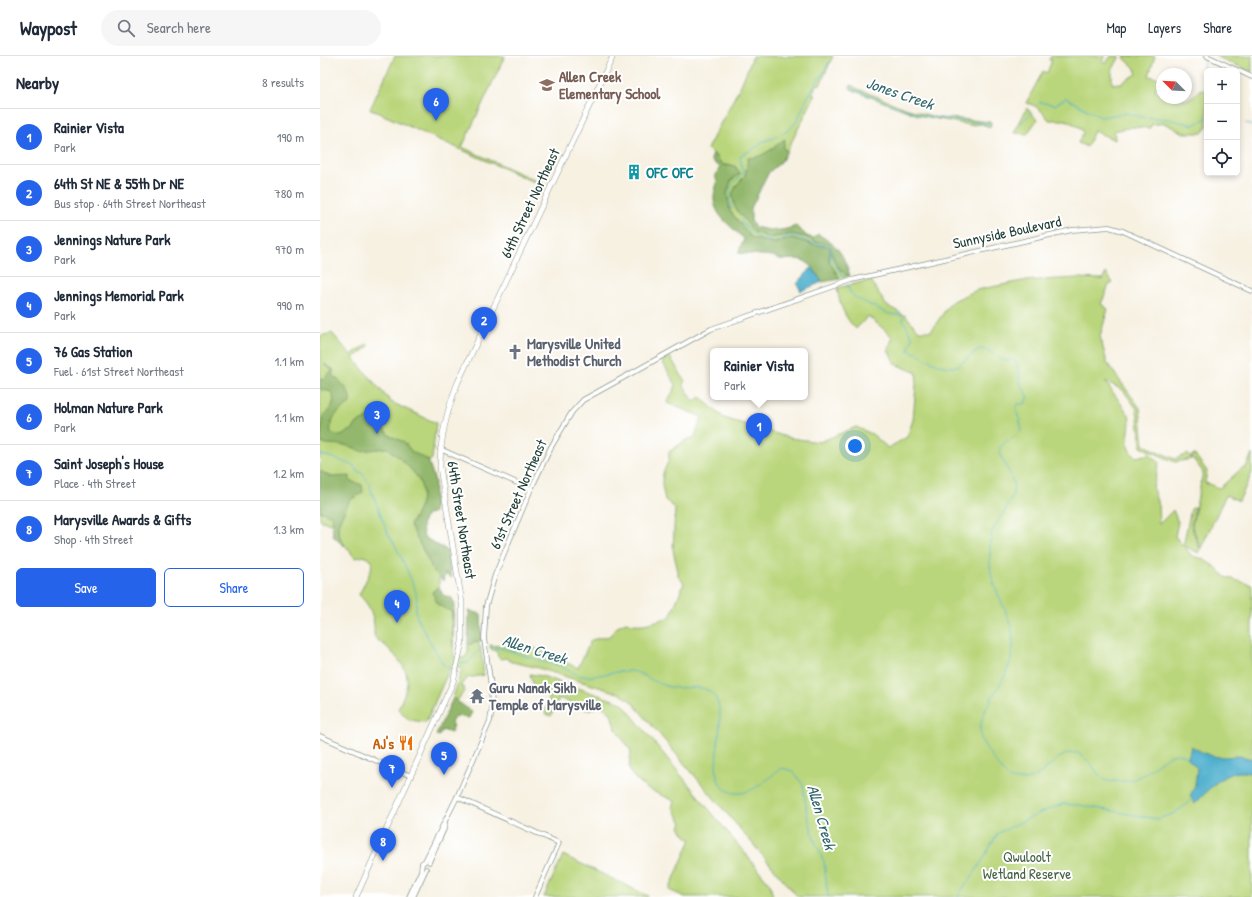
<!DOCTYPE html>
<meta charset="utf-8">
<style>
:root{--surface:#fff;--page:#f6f6f7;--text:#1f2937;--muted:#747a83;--line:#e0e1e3;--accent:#2563eb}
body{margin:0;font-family:"Patrick Hand",sans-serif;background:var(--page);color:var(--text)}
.controls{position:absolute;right:12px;top:12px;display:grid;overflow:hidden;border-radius:6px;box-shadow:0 2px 6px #0003}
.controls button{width:36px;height:36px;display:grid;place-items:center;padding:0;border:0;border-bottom:1px solid var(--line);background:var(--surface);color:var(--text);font:20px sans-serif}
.compass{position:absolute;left:836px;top:12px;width:36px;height:36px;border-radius:50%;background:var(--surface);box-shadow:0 2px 6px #0003;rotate:294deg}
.you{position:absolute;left:535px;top:390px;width:14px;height:14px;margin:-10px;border:3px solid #fff;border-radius:50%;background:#1a73e8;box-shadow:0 0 0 6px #1a73e833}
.badge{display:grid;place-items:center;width:26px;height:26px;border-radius:50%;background:var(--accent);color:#fff;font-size:13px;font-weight:700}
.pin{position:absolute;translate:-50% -33px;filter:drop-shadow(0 1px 2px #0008)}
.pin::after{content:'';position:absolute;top:21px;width:14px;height:12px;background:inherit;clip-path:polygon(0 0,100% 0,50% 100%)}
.popup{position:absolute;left:390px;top:292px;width:98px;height:52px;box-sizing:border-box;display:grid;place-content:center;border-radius:6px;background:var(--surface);filter:drop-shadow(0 1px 3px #0005);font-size:13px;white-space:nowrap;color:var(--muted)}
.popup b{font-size:15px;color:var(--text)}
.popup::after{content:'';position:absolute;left:50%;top:100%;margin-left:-8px;border:8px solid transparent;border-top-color:var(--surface)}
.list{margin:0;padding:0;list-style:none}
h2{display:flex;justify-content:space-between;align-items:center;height:52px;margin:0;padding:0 16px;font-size:17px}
h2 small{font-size:13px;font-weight:400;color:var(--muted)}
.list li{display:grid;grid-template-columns:26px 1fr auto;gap:12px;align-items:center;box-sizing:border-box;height:56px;padding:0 16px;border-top:1px solid var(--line)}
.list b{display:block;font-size:15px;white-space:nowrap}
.list p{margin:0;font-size:13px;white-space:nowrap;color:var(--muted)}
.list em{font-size:13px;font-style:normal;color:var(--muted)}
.actions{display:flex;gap:8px;padding:12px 16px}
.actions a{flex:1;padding:9px 0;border:1px solid var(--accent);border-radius:6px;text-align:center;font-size:14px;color:var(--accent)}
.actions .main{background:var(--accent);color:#fff}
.icon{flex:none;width:22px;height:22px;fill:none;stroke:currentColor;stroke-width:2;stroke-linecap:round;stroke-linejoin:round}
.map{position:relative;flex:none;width:932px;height:841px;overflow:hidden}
header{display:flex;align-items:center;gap:24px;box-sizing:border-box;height:56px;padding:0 20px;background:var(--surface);border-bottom:1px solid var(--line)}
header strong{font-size:19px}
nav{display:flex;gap:22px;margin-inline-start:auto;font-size:14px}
.search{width:280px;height:36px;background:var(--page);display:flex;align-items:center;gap:10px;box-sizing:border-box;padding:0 14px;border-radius:22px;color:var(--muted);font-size:15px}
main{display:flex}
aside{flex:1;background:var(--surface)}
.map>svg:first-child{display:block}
.green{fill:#bad67c;stroke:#6c8a58}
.forest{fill:#93b76c;stroke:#597a50}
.water{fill:#4eafcd;stroke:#367680}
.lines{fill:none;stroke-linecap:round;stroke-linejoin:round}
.stream{stroke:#4eafcd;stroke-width:1}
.minor-casing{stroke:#8b978b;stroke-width:5.5}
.major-casing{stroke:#8b978b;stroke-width:6}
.minor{stroke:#fff;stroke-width:4}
.major{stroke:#fff;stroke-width:5}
.labels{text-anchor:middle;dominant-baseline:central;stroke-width:4;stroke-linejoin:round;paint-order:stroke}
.education-label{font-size:15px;font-weight:bold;fill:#785e54;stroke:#fff;text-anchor:start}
.culture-label{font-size:15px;font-weight:bold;fill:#0d838f;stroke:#fff;text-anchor:start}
.street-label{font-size:15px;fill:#1f3d34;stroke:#fff}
.worship-label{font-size:15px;font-weight:bold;fill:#5b616d;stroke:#fff;text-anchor:start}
.food-label{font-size:15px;font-weight:bold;fill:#c56008;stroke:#fff;text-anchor:end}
.park-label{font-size:15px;fill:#466346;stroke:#fff}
.water-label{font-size:16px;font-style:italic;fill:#2f656a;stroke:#fff}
</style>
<header>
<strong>Waypost</strong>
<div class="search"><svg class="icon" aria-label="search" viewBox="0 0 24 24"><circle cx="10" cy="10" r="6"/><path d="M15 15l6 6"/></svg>Search here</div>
<nav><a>Map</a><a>Layers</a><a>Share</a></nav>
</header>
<main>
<aside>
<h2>Nearby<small>8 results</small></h2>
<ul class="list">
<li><span class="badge">1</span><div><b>Rainier Vista</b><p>Park</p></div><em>190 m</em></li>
<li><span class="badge">2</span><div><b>64th St NE &amp; 55th Dr NE</b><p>Bus stop · 64th Street Northeast</p></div><em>780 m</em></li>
<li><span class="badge">3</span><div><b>Jennings Nature Park</b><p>Park</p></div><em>970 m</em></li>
<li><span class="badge">4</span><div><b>Jennings Memorial Park</b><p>Park</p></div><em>990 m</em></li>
<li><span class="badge">5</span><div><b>76 Gas Station</b><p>Fuel · 61st Street Northeast</p></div><em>1.1 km</em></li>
<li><span class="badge">6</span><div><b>Holman Nature Park</b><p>Park</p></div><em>1.1 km</em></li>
<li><span class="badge">7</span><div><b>Saint Joseph's House</b><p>Place · 4th Street</p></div><em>1.2 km</em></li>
<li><span class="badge">8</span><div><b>Marysville Awards &amp; Gifts</b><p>Shop · 4th Street</p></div><em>1.3 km</em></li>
</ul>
<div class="actions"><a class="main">Save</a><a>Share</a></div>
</aside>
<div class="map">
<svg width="932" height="841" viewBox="0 0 932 841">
<rect width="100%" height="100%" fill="#fff"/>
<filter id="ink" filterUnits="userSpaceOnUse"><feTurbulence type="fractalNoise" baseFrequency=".025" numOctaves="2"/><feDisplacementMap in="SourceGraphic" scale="8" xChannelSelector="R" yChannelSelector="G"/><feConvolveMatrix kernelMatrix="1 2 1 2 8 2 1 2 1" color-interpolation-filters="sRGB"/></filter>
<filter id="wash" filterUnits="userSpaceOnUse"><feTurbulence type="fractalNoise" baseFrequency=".012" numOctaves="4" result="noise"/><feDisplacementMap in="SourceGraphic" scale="16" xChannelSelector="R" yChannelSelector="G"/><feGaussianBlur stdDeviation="0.9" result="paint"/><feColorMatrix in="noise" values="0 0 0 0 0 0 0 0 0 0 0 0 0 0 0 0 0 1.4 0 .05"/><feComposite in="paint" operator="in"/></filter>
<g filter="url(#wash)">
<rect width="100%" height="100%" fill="#f7f1e2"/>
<g class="green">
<path d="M75 0H185L142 91 225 129V131L50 53Z"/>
<path d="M433 0H513L500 29 497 28 492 38 495 39 467 95 463 93 465 83C459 87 455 91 450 95 438 104 427 102 425 120L417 128 434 176 449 182 472 178 485 181 496 186 507 187 511 190C512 205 517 212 528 220L520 223 509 205 510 192 506 190 495 189 472 182 456 187 446 186 431 181 410 155 407 137 411 125 420 118 415 110 403 109 393 97 387 93 421 29Z"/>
<path d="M731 0H786L782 5 785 8 791 0H800L792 15V28L801 27 817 18 814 11 804 2 805 0H835L829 20 838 22 842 19 835 34 842 38V42L865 44 872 42 880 33 884 35 887 29V71L882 77H864L844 67 831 69 830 72 812 71 794 75 795 84 774 75 767 91 758 87 763 77 761 72 746 64H729C722 55 717 49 706 47L723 15 727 17 732 4H729Z"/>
<path d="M895 0H932V16Z"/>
<path d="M531 29 538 33 585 52 620 63 630 62 671 66 670 71 662 68 650 69 598 59 535 35 530 32Z"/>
<path d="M707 52 717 64 707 78 694 77Z"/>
<path d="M786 217 793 227 789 229 781 248 788 253 780 280 787 307 820 352 824 389 855 403 868 398 872 403 855 406 821 391 817 353 803 334 785 325 809 359C813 375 800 390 816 401L830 398 839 406 833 432 838 449 839 468 853 454 858 466 855 480 863 490 871 453 875 450 871 470 880 493 879 497 864 490 872 500 883 503 897 512 905 521 932 529V841H478L311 645 301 638 215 611 192 606 186 602 181 603 178 601 177 596 171 593 170 589 191 591 208 589 258 612 271 584 290 580 298 570 306 566C322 572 334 565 350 561L364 527 358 520V515L353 494 355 452 345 444 342 429 343 417 349 404V396L366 384 374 383 382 361 347 347 356 330 342 305 350 301 365 325 363 328 374 346 380 341 404 362 470 382 500 386 536 371 552 378 568 392 587 381 593 364 597 317 575 308 568 293 573 281 548 260 536 273C524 261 520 249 517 232L551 224 566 249 586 260 599 275H611L631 246 657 234 702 225 758 222 782 223V224Z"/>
<path d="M12 277 31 299 47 288 49 290 33 302 71 346 116 367 112 403 96 418C110 434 99 454 90 469L96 480 124 492 132 522 113 513 119 521V531L112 536 134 546 131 563 134 601 144 602 148 597V589L158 586 161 594 164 619 147 622 140 630 144 631V635L137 645 133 642 142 612H132L129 614 106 666 89 664 78 653C92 622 91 616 67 591 63 587 58 586 55 581 53 578 55 573 54 569 53 557 48 547 39 539L51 514 52 505 44 500 35 502 18 480V471L0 464V280Z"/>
<path d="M932 398V417L919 445 906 439 881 492 872 470 883 416 871 400 875 399 887 415 885 427 900 432 922 412 925 413Z"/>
<path d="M210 618 222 620 302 647 450 828 453 841H365L349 834 371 783 366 780 360 771 362 767 353 751 355 745 325 732V730C307 717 308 717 311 695L295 672 291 657 282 650 267 654 239 642 231 660 225 658 230 638 227 635 214 633Z"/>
<path d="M243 799 328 840 327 841H224Z"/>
</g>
<g class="forest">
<path d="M465 83 463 92 467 95 461 106 449 116 431 152V165L435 171C451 175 461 176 476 170L487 180 493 182 498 178C519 191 523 197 530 220H528C517 212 512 205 511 191L507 187 496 186 485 181 472 178 449 182 434 176 415 152 412 138 417 128 425 120 428 102C444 102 453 91 465 83Z"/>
<path d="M393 97 403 109 415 110 420 117 411 125 407 137 410 155 431 181 446 186 456 187 472 182 495 189 506 190 510 192 509 205 520 223 502 226C498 220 494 212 489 208 478 198 463 208 453 200L418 197 424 183C412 171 393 159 394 141 394 134 399 126 395 120L400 111 391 104Z"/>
<path d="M4 308 14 314 12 319C21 326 32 335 30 347 19 355 9 362 11 377L21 380 33 373 37 367 48 362 59 366 69 379 84 386 91 395 108 404 115 425 114 456C101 460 101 469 104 481L127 495 131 520 125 517 123 525 114 516 90 469C115 430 98 419 68 392L40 395C27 386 14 390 0 387L3 360C11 353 17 346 11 336L0 333V323L3 324 12 314Z"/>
<path d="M0 415 12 421 30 420V425L42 429 43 436 29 445C27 454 18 463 18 472 17 480 24 485 24 490L13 480 12 460 0 455Z"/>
<path d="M119 531 123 539 132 542 134 548 133 592 132 556 118 549 112 536Z"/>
<path d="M149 555 161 558 162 584 148 589Z"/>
<path d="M133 642 152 656 149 662 136 660 131 666 133 671 131 677 122 674 119 680 116 679Z"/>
</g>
<g class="water">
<path d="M492 211 502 226 481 235 477 228Z"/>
<path d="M871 690C880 695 890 701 901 701 915 701 916 698 932 703V718C908 709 890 732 875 748L870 740 875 729 877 712 868 703Z"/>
</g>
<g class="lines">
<g class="stream">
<path d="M885 4 883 10 887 19"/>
<path d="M531 32 569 48 603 60 671 68"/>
<path d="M718 48 720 46 735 49 746 42 781 61 806 57 822 61 848 63 873 69 887 62"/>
<path d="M701 67 711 57"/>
<path d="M926 67 932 70"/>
<path d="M412 153C408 135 408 130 423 118L420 100 440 89 441 86C481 74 474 67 491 35 497 24 505 17 509 6"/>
<path d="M420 163C430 176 440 188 458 184 462 183 468 180 473 180 481 181 488 187 496 188 502 189 506 188 511 191V204L525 222"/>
<path d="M527 229 530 236 536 242 569 258 581 259 584 262 583 264 593 282 588 294 601 299 604 302 623 310 633 311 639 309 659 293 669 295 682 304H694L699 312 700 327 708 340 705 348H698L696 350C696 359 702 365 701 375 695 382 686 384 682 389 673 397 695 418 694 433 692 449 678 462 672 476 669 485 670 501 670 510 673 539 694 559 693 590 693 625 652 653 662 685 664 689 668 694 670 698 676 707 681 715 689 722 691 723 694 723 697 724 720 726 728 706 746 698 750 696 754 697 758 697 762 700 767 703 770 707 775 713 779 721 787 725 791 726 796 725 800 725 831 727 843 687 868 701"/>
<path d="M0 399C12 400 21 406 33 409L38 416H41L50 428 51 434 69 480C74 484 94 528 96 537 98 546 94 552 97 562L123 608 128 612 134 609"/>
<path d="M170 591C188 593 197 597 214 603 221 606 229 607 237 609 245 612 254 618 262 620 275 622 296 614 311 615 322 616 337 629 350 631 363 634 386 626 395 641 411 667 381 722 408 735 427 744 447 723 461 712L473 715 483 729 487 757 494 783 504 806 508 841"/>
<path d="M139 607H148L161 592"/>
<path d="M637 841 656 815 678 777 722 756 743 748 759 749 837 763 853 758 866 749 872 742"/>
</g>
</g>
</g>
<g filter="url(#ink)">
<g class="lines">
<g class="minor-casing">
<g id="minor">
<path d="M887 0 932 21"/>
<path d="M120 393 211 433"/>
<path d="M0 680 91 720"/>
<path d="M137 741 239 787 215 841"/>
<path d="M109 806 124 773 125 767"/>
<path d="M89 841 101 815 102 807 105 805 137 741 170 665 172 652 171 630 164 583 166 550 175 519 211 433 231 391 252 356 263 344 391 273 532 224 752 174 789 171 803 175 932 235"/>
<path d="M93 841 106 813"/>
</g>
</g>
<g class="major-casing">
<path id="major" d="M36 841 133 626 142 586V547L120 411C120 380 127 354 138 326L293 0"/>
</g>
<use href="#minor" class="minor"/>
<use href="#major" class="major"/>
</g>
</g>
<defs>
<g id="school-bare" transform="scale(1.2)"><path d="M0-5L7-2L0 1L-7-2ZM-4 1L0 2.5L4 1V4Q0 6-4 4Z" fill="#8d6e63" stroke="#fff" stroke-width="2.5" paint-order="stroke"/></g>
<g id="building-bare" transform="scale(1.2)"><path d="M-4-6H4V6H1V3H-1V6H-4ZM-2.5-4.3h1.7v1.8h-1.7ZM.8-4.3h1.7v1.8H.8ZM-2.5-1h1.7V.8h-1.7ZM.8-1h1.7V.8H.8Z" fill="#0f9aa8" stroke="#fff" stroke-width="2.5" paint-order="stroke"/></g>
<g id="church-bare" transform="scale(1.2)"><path d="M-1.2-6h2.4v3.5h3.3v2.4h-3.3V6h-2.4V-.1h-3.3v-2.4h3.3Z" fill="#6b7280" stroke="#fff" stroke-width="2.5" paint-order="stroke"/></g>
<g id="temple-bare" transform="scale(1.2)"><path d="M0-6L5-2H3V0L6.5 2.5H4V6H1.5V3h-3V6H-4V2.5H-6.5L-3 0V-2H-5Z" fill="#6b7280" stroke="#fff" stroke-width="2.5" paint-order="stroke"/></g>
<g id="restaurant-bare" transform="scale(1.2)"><path d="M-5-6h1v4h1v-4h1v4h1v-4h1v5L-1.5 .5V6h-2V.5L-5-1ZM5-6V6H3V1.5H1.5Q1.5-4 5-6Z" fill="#e8710a" stroke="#fff" stroke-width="2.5" paint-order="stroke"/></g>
</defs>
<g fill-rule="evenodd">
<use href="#school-bare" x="227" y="29"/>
<use href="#building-bare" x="314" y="116"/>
<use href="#church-bare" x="195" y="296"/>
<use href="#temple-bare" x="157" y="640"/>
<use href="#restaurant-bare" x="86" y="687"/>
</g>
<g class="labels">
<g class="education-label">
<text x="239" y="20">Allen Creek<tspan x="239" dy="17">Elementary School</tspan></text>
</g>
<g class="culture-label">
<text x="326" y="116">OFC OFC</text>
</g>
<g class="street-label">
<text transform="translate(210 147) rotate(-65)">64th Street Northeast</text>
<text transform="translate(687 176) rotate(-12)">Sunnyside Boulevard</text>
<text transform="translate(198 438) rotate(-66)">61st Street Northeast</text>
<text transform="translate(142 464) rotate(81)">64th Street Northeast</text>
</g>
<g class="worship-label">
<text x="207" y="287">Marysville United<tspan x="207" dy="17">Methodist Church</tspan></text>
<text x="169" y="631">Guru Nanak Sikh<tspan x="169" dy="17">Temple of Marysville</tspan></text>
</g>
<g class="food-label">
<text x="74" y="687">AJ's</text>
</g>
<g class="park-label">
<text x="707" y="800">Qwuloolt<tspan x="707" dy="17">Wetland Reserve</tspan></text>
</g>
<g class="water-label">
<text transform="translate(580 37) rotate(19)">Jones Creek</text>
<text transform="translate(215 593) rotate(17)">Allen Creek</text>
<text transform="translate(502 761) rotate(74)">Allen Creek</text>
</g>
</g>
</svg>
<div class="controls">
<button>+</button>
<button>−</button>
<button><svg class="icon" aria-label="locate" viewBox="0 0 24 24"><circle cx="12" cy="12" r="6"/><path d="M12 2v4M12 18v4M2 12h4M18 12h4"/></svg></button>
</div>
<svg class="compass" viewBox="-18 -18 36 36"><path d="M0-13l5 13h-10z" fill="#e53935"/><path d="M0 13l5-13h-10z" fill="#747a83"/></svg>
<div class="you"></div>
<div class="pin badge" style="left:439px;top:390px">1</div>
<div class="popup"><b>Rainier Vista</b>Park</div>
<div class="pin badge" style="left:164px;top:284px">2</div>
<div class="pin badge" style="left:57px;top:378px">3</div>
<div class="pin badge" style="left:77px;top:567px">4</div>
<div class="pin badge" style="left:124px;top:719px">5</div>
<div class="pin badge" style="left:116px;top:65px">6</div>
<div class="pin badge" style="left:72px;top:732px">7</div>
<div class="pin badge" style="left:63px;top:805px">8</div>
</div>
</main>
